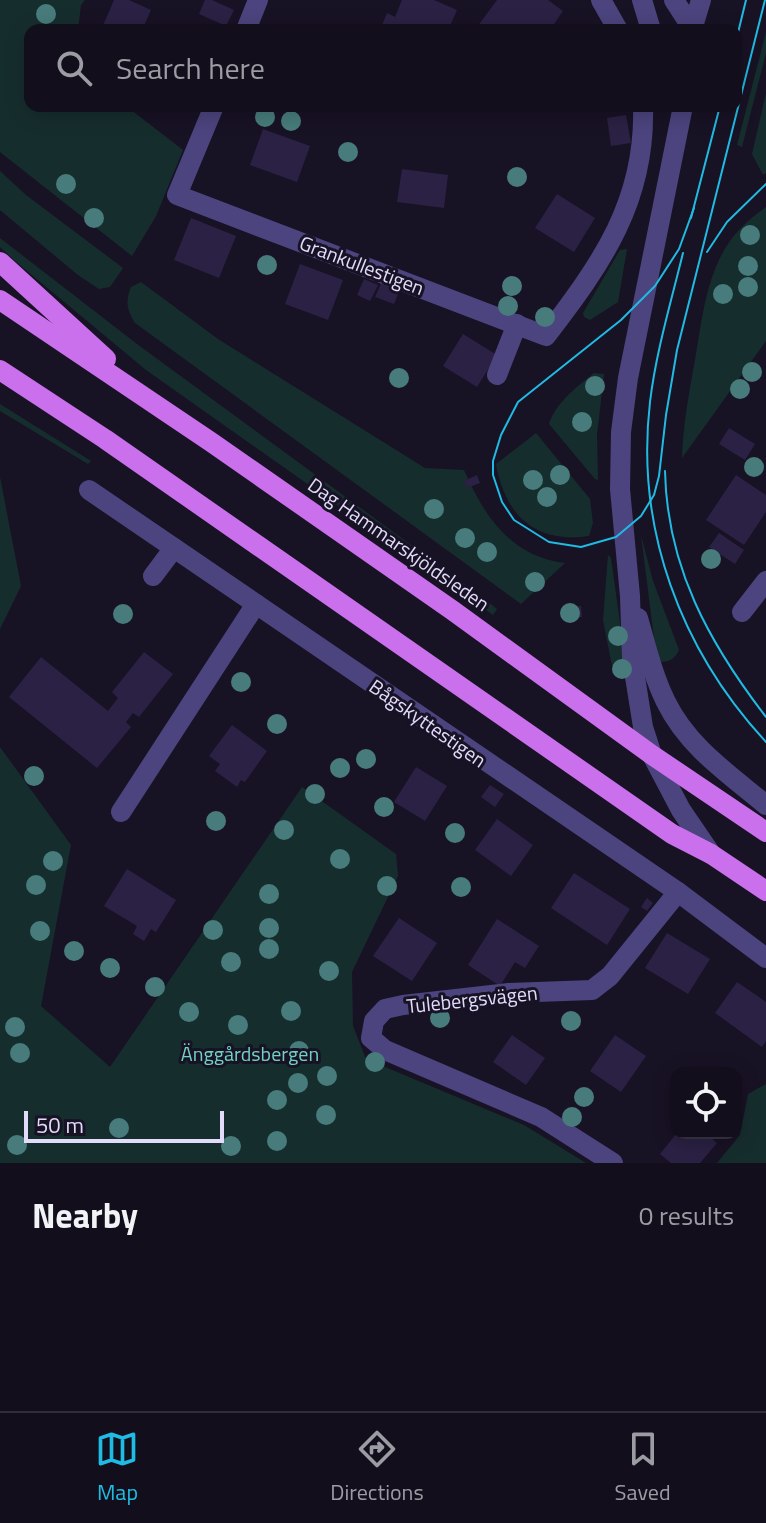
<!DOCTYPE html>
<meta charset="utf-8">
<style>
:root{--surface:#120e1c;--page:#1f1c29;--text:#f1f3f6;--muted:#9c9ca3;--line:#312e3b;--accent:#20bbe2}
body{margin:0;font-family:"Titillium Web",sans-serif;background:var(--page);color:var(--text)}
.controls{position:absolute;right:24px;bottom:24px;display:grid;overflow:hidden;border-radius:16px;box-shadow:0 4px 20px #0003}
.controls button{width:72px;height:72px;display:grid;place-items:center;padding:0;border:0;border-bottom:2px solid var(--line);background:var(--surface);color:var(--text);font:40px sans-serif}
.scale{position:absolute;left:24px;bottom:20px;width:200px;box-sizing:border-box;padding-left:8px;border:4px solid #e2dbfa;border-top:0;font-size:22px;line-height:28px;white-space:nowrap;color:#e2dbfa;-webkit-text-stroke:6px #181225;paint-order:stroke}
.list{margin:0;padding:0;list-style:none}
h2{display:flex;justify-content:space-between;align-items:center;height:104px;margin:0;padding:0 32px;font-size:34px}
h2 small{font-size:26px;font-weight:400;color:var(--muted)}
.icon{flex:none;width:44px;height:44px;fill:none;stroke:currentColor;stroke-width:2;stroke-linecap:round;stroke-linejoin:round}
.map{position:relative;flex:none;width:766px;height:1163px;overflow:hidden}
.search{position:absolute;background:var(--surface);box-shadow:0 4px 20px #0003;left:24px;right:24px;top:24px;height:88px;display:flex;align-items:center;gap:20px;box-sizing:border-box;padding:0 28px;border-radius:16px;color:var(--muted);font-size:30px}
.sheet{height:248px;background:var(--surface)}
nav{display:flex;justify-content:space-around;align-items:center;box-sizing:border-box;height:112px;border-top:2px solid var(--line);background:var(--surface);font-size:22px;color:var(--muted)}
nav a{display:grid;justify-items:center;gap:4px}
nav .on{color:var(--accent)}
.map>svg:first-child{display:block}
.green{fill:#162d2e}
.building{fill:#2b2144}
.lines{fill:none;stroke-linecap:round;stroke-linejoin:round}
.minor{stroke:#4c447e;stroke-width:20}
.major{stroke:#ca70ec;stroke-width:20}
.tram{stroke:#20bbe2;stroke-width:2}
.tree{fill:#487c7c}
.labels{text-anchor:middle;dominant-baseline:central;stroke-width:6;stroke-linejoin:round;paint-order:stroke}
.street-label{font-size:20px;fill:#e2dbfa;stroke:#181225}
.park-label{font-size:20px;fill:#70d2c3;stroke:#181225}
</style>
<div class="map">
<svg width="766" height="1163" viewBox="0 0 766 1163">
<rect width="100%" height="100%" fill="#181225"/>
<g class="green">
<path d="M0 0H85L81 5 78 30H30V106H126L183 150 156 216 132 256 0 152Z"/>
<path d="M766 32V53L742 147 737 145Z"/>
<path d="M766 93V173L763 175 752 154Z"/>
<path d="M0 171 26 195 123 268 110 287 99 289 78 275 0 210Z"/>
<path d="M766 207V341L682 458C683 425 689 393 695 360 702 320 706 275 730 241 740 227 752 217 766 207Z"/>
<path d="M0 238 137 344 482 597 497 609 493 615 146 370 15 261 0 247Z"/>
<path d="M627 249 618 302 590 320 584 317 583 313 620 250Z"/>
<path d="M141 282 218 339 425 468 464 470C484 516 511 557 565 563L521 604 135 323C127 310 125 302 131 287Z"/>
<path d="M594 373 604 374 597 435 598 480 595 479 549 424C556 402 577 387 594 373Z"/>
<path d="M0 404 91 461 88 464 0 411Z"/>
<path d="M536 433 590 499 593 523 589 536C535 544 505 515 496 464Z"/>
<path d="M0 477 21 586 0 629Z"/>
<path d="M641 535 653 581 679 650C675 659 669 662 660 662L655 646Z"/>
<path d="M608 555 611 558 626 666 621 669 612 666 603 620Z"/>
<path d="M0 747 71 845 41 1006 110 1067 302 787 396 854 398 876 352 972 353 1026 366 1059 524 1125 586 1163H0Z"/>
<path d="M766 1084V1163H717L740 1135 748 1094Z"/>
</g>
<g class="building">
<path d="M114 0H129L151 10 142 30H101Z"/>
<path d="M205 0H212L234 10 226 26 199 14Z"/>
<path d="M402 0H434L457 10 449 28 454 30H380L387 13 395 17Z"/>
<path d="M497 0H548L563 11 550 30H481L477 27Z"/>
<path d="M626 115 631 143 611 146 607 118Z"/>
<path d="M263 129 310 146 297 182 250 165Z"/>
<path d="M402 169 448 175 444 208 397 202Z"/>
<path d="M557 194 595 218 574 252 535 228Z"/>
<path d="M191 218 236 236 219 278 174 260Z"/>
<path d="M300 264 343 280 328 320 285 304Z"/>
<path d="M364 279 378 285 370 301 357 295Z"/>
<path d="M383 279 401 287 394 304 375 297Z"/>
<path d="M463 334 497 355 477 387 443 366Z"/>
<path d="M729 428 755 444 745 460 719 444Z"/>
<path d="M477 475 480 483 467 488 464 481Z"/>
<path d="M736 475 766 495V512L744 545 706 520Z"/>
<path d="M719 533 744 550 735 564 709 547Z"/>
<path d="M581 606 582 617 571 618 569 608Z"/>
<path d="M144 652 173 674 139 717 133 713 126 722 131 727 97 768 9 697 41 657 108 711 118 698 112 692Z"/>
<path d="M232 725 267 751 245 782 241 780 237 787 215 771 220 764 209 756Z"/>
<path d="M416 767 447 786 425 821 394 802Z"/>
<path d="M490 785 504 794 495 807 481 797Z"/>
<path d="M497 819 533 845 511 876 475 850Z"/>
<path d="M127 869 176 900 156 932 151 929 144 941 133 934 137 926 104 906Z"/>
<path d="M574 873 630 909 607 945 551 908Z"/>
<path d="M647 898 653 903 647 911 641 907Z"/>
<path d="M399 918 437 943 412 981 373 956Z"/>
<path d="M497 919 539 946 525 968 515 962 500 986 468 965Z"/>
<path d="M667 933 710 959 688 994 645 968Z"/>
<path d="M737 982 766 1002V1041L762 1047 715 1013Z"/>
<path d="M512 1035 545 1058 526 1085 493 1062Z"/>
<path d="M615 1035 646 1056 621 1092 590 1071Z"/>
<path d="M677 1133H705L717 1143 700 1163H671L660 1154Z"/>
</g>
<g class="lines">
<g class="minor">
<path d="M601 0 618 30"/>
<path d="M642 0 651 30"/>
<path d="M674 0 692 28"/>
<path d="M246 30 258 0"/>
<path d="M692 30 701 0"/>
<path d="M214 106 177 195 546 336C602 263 646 201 643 106"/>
<path d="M683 106 628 378 621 432 620 489 630 596 632 658 643 727 652 755 681 810 711 854"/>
<path d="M497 375 517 324"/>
<path d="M89 490 678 892 766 958"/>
<path d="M153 576 174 548"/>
<path d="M742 612 766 581"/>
<path d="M638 618C646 646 653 676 666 702 688 747 729 774 766 805"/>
<path d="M121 812 256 604"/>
<path d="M613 1163 541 1117 385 1050 371 1038 374 1021 385 1009 403 1005 509 993 592 990 610 976 678 892"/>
</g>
<g class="major">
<path d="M0 262 106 359"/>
<path d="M0 300 211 442 452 610 652 755 766 832"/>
<path d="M0 370 105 439 672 834 711 854 766 891"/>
</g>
<g class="tram">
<path d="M736 41 746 0"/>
<path d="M694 208 679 249 655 286 621 320 518 402 501 435 493 461V475L502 502 514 520 549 542 581 547 616 537 641 516 654 495 659 476 666 415 677 350 765 0"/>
<path d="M691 218 720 106"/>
<path d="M707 252 727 222 766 184"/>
<path d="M683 253C671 302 656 352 650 402 635 529 681 650 766 742"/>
<path d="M665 471C667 567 709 643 766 717"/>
</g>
</g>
<g class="tree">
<circle cx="46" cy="14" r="10"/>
<circle cx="265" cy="117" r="10"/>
<circle cx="291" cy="121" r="10"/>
<circle cx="348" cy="152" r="10"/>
<circle cx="517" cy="177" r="10"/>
<circle cx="66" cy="184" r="10"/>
<circle cx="94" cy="218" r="10"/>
<circle cx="750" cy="235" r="10"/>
<circle cx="267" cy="265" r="10"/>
<circle cx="748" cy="266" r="10"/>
<circle cx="512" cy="286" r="10"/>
<circle cx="748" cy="287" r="10"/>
<circle cx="723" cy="294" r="10"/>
<circle cx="508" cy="306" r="10"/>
<circle cx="545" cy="317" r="10"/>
<circle cx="752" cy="372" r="10"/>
<circle cx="399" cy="378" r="10"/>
<circle cx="595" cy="386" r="10"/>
<circle cx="740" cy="389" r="10"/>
<circle cx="582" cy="422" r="10"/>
<circle cx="754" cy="467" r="10"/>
<circle cx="560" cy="475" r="10"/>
<circle cx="533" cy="480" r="10"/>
<circle cx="547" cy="497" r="10"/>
<circle cx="434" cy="509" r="10"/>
<circle cx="465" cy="538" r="10"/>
<circle cx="487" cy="552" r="10"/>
<circle cx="711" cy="559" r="10"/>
<circle cx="535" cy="582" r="10"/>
<circle cx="570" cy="613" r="10"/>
<circle cx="123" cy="614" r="10"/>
<circle cx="618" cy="636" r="10"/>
<circle cx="622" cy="669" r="10"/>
<circle cx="241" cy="682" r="10"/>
<circle cx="277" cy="724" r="10"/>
<circle cx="366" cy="759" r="10"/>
<circle cx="340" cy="768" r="10"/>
<circle cx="34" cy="776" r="10"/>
<circle cx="315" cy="794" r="10"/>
<circle cx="384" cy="807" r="10"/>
<circle cx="216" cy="821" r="10"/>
<circle cx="284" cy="830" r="10"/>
<circle cx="455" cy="833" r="10"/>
<circle cx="340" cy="859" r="10"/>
<circle cx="53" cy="861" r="10"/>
<circle cx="36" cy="885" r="10"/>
<circle cx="387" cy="886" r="10"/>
<circle cx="461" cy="887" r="10"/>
<circle cx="269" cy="894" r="10"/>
<circle cx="269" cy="928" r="10"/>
<circle cx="213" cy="930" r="10"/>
<circle cx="40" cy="931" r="10"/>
<circle cx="269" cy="949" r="10"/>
<circle cx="74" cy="951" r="10"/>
<circle cx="231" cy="962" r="10"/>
<circle cx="110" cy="968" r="10"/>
<circle cx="329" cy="971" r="10"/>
<circle cx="155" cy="987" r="10"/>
<circle cx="291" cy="1011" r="10"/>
<circle cx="189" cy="1012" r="10"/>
<circle cx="440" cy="1018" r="10"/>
<circle cx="571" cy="1021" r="10"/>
<circle cx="238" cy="1025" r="10"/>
<circle cx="15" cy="1027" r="10"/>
<circle cx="299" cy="1051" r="10"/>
<circle cx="20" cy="1053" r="10"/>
<circle cx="375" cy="1062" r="10"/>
<circle cx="327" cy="1076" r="10"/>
<circle cx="298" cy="1083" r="10"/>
<circle cx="584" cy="1097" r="10"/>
<circle cx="277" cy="1100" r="10"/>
<circle cx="326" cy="1115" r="10"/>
<circle cx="572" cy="1117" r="10"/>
<circle cx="119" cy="1128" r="10"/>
<circle cx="277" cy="1141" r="10"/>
<circle cx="17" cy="1145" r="10"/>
<circle cx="231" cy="1146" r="10"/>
</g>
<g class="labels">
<g class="street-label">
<text transform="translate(362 265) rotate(21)">Grankullestigen</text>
<text transform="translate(399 544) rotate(35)">Dag Hammarskjöldsleden</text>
<text transform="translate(428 723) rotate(35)">Bågskyttestigen</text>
<text transform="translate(472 999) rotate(-6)">Tulebergsvägen</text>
</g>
<g class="park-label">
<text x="250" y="1053">Änggårdsbergen</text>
</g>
</g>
</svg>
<div class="controls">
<button><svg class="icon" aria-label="locate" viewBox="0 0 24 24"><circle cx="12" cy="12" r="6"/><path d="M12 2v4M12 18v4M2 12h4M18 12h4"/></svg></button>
</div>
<div class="scale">50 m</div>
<div class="search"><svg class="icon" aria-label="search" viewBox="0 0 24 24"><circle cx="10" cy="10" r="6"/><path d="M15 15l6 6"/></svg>Search here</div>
</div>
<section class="sheet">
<h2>Nearby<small>0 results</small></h2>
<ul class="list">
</ul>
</section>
<nav>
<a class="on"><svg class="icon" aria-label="map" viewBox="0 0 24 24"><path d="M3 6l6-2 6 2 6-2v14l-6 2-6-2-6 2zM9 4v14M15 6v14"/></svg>Map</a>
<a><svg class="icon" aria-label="directions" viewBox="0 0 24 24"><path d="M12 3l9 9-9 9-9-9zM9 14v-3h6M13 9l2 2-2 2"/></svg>Directions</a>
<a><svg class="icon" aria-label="saved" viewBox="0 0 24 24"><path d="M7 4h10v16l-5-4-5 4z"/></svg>Saved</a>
</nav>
